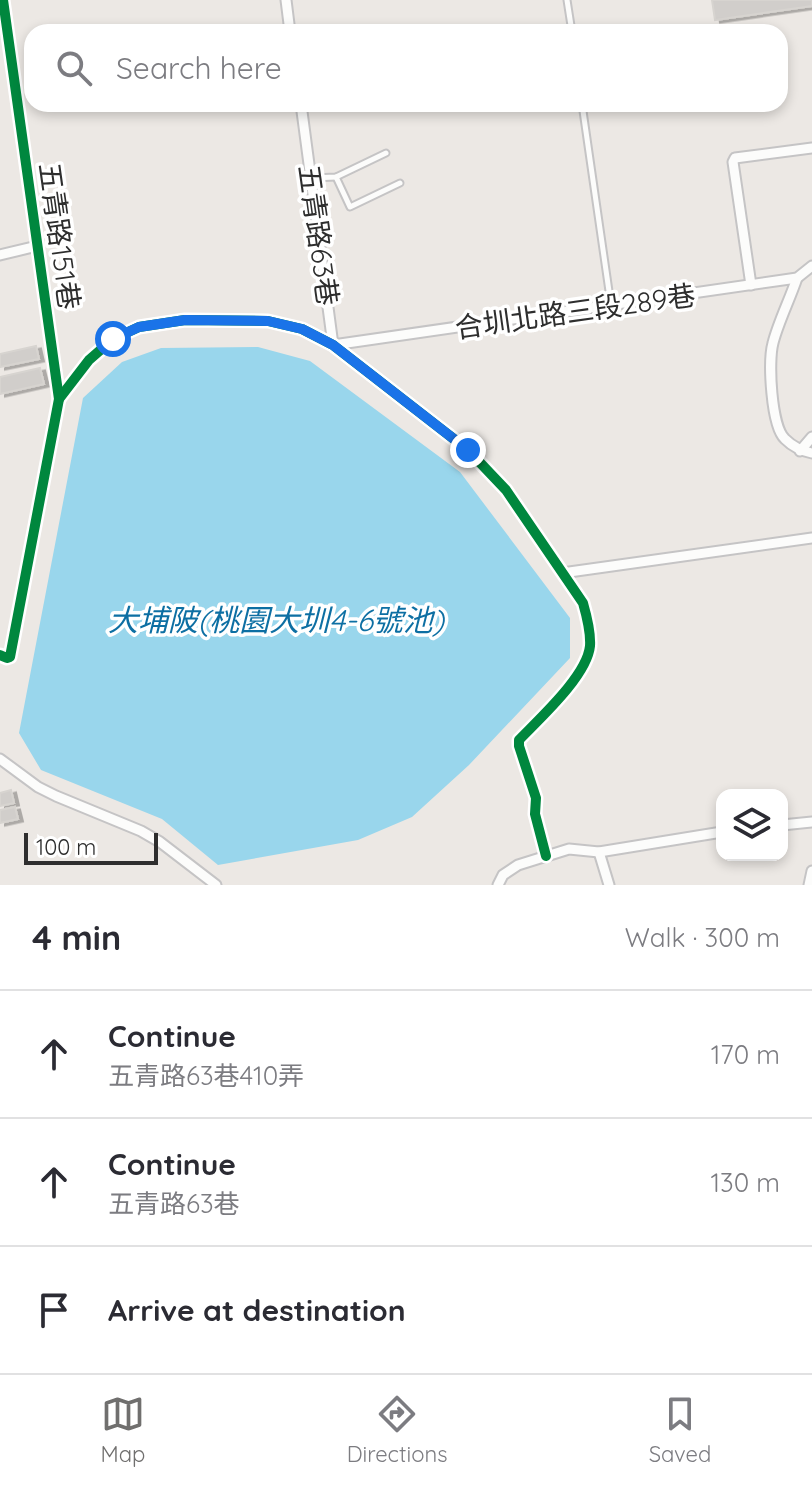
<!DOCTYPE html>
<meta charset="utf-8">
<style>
:root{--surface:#fff;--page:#f7f7f7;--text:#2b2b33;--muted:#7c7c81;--line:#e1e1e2;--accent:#706f6e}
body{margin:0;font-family:Quicksand,"Noto Sans TC",sans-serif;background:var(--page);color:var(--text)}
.controls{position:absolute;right:24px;bottom:24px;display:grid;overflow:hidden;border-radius:16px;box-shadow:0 4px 12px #0003}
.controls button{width:72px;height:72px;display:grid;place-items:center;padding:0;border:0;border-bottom:2px solid var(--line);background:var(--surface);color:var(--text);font:40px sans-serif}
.scale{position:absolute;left:24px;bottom:20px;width:134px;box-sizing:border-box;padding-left:8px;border:4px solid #2e2e2e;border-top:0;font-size:22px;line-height:28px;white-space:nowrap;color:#2e2e2e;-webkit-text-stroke:6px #fff;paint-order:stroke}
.stop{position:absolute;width:24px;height:24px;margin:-18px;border:6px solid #1a73e8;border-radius:50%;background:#fff}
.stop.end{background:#1a73e8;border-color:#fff;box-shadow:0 2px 8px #0008}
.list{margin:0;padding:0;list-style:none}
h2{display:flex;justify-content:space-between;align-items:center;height:104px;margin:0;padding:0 32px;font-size:34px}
h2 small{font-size:26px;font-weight:400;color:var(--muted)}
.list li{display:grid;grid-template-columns:52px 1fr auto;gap:24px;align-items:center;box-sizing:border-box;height:128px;padding:0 32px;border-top:2px solid var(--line)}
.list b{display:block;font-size:30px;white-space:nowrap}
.list p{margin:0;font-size:26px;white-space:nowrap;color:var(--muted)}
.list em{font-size:26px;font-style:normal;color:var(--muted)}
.icon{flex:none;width:44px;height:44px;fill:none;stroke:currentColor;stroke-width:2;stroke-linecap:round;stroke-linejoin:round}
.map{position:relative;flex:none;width:812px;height:885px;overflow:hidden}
.search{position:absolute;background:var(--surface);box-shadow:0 4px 12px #0003;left:24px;right:24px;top:24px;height:88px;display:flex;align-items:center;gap:20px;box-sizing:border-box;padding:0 28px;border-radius:24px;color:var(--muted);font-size:30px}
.sheet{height:488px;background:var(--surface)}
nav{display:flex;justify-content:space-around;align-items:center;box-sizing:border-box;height:112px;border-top:2px solid var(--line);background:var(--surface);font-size:22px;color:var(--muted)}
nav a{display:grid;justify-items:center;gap:4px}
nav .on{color:var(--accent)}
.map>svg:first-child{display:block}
.water{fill:#99d6ec}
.building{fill:#d1cecb;stroke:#d7d4d0;stroke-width:2;filter:url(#shadow)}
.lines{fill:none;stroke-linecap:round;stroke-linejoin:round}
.lane-casing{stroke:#c5c4c5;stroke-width:9}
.street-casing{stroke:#c5c4c5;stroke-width:13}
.lane{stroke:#fcfcfb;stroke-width:5}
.street{stroke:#fcfcfb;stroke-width:9}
.cycleway-casing{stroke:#fff;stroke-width:15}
.cycleway{stroke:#00873e;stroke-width:10}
.route{stroke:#1a73e8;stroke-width:10}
.labels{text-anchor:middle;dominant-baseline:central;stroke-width:7;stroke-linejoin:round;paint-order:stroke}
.street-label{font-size:28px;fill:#2e2e2e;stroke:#fff}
.water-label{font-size:30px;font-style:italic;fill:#0d6fa3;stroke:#fff}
</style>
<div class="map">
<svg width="812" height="885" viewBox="0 0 812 885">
<defs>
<filter id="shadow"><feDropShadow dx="5" dy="2.5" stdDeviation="0" flood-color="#0004"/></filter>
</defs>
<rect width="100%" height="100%" fill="#ece8e4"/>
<path class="water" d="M258 347 310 361 460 472 570 618V658L469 765 412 817 358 840 218 865 162 819 41 770 19 733 83 398 122 362 161 348Z"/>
<g class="building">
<path d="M712 0H812V6L715 20Z"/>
<path d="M36 346 39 359 0 367V354Z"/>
<path d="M40 368 44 384 0 394V377Z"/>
<path d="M11 790 14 803 0 806V793Z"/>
<path d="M15 807 18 819 0 823V810Z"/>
</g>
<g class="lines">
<g class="lane-casing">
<g id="lane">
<path d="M567 0 572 32"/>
<path d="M582 104 611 305"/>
<path d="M336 177 350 207 400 183"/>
<path d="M312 178 336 177 386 153"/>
</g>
</g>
<g class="street-casing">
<g id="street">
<path d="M286 0 290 32"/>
<path d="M301 104 333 345"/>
<path d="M0 255 37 246"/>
<path d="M797 278C790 299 778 323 773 343 768 361 771 426 785 439 793 447 802 451 812 453"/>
<path d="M751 285 733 162 735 158 812 148"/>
<path d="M333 345 797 278 812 266"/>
<path d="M59 399 89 360 113 339 139 327 185 320 268 321 302 329 333 345 468 450 506 490 583 603C587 617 591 632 590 646 587 676 539 719 519 740V746L536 798 535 814 546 856"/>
<path d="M800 451 812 437"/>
<path d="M562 573 812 538"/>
<path d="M0 655 7 658 10 657 59 399 3 0"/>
<path d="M0 759 38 787 56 796 141 831 160 842 216 885"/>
<path d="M782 825 812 822"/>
<path d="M599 852 609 885"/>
<path d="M498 885 503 875 518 865 569 849 599 852 722 832"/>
<path d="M809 885 812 871"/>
</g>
</g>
<use href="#lane" class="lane"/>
<use href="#street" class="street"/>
<g class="cycleway-casing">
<g id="cycleway">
<path d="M59 399 89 360 113 339 139 327 185 320 268 321 302 329 333 345 468 450 506 490 583 603C587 617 591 632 590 646 587 676 539 719 519 740V746L536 798 535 814 546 856"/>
<path d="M0 655 7 658 10 657 59 399 3 0"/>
</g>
</g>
<use href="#cycleway" class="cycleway"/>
</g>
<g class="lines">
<path class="route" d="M113 339 139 327 185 320 268 321 302 329 333 345 468 450"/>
</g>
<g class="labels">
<g class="street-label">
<text transform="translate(319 235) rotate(82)">五青路63巷</text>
<text transform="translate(60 236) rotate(82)">五青路151巷</text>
<text transform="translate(575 311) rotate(-8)">合圳北路三段289巷</text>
</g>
<g class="water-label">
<text x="276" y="620">大埔陂(桃園大圳4-6號池)</text>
</g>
</g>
</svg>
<div class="controls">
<button><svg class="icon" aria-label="layers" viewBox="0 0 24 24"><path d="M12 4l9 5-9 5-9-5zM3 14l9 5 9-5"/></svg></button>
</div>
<div class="scale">100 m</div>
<div class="stop" style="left:113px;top:339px"></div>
<div class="stop end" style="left:468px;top:450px"></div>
<div class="search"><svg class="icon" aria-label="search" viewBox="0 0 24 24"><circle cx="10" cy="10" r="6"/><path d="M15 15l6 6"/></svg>Search here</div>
</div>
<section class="sheet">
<h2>4 min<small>Walk · 300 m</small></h2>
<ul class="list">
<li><svg class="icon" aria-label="ahead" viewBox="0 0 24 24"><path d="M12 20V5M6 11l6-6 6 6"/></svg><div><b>Continue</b><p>五青路63巷410弄</p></div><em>170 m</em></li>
<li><svg class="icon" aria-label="ahead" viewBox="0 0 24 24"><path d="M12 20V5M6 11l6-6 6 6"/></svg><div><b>Continue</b><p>五青路63巷</p></div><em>130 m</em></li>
<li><svg class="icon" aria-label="arrive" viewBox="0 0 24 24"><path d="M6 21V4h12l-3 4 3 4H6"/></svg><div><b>Arrive at destination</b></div></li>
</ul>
</section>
<nav>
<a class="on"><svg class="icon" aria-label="map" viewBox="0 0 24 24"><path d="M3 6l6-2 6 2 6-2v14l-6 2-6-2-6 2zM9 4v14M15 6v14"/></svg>Map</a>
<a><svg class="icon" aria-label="directions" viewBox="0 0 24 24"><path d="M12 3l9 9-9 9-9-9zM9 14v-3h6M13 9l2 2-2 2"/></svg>Directions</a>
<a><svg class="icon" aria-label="saved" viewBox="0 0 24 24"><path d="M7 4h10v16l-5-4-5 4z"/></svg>Saved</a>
</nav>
